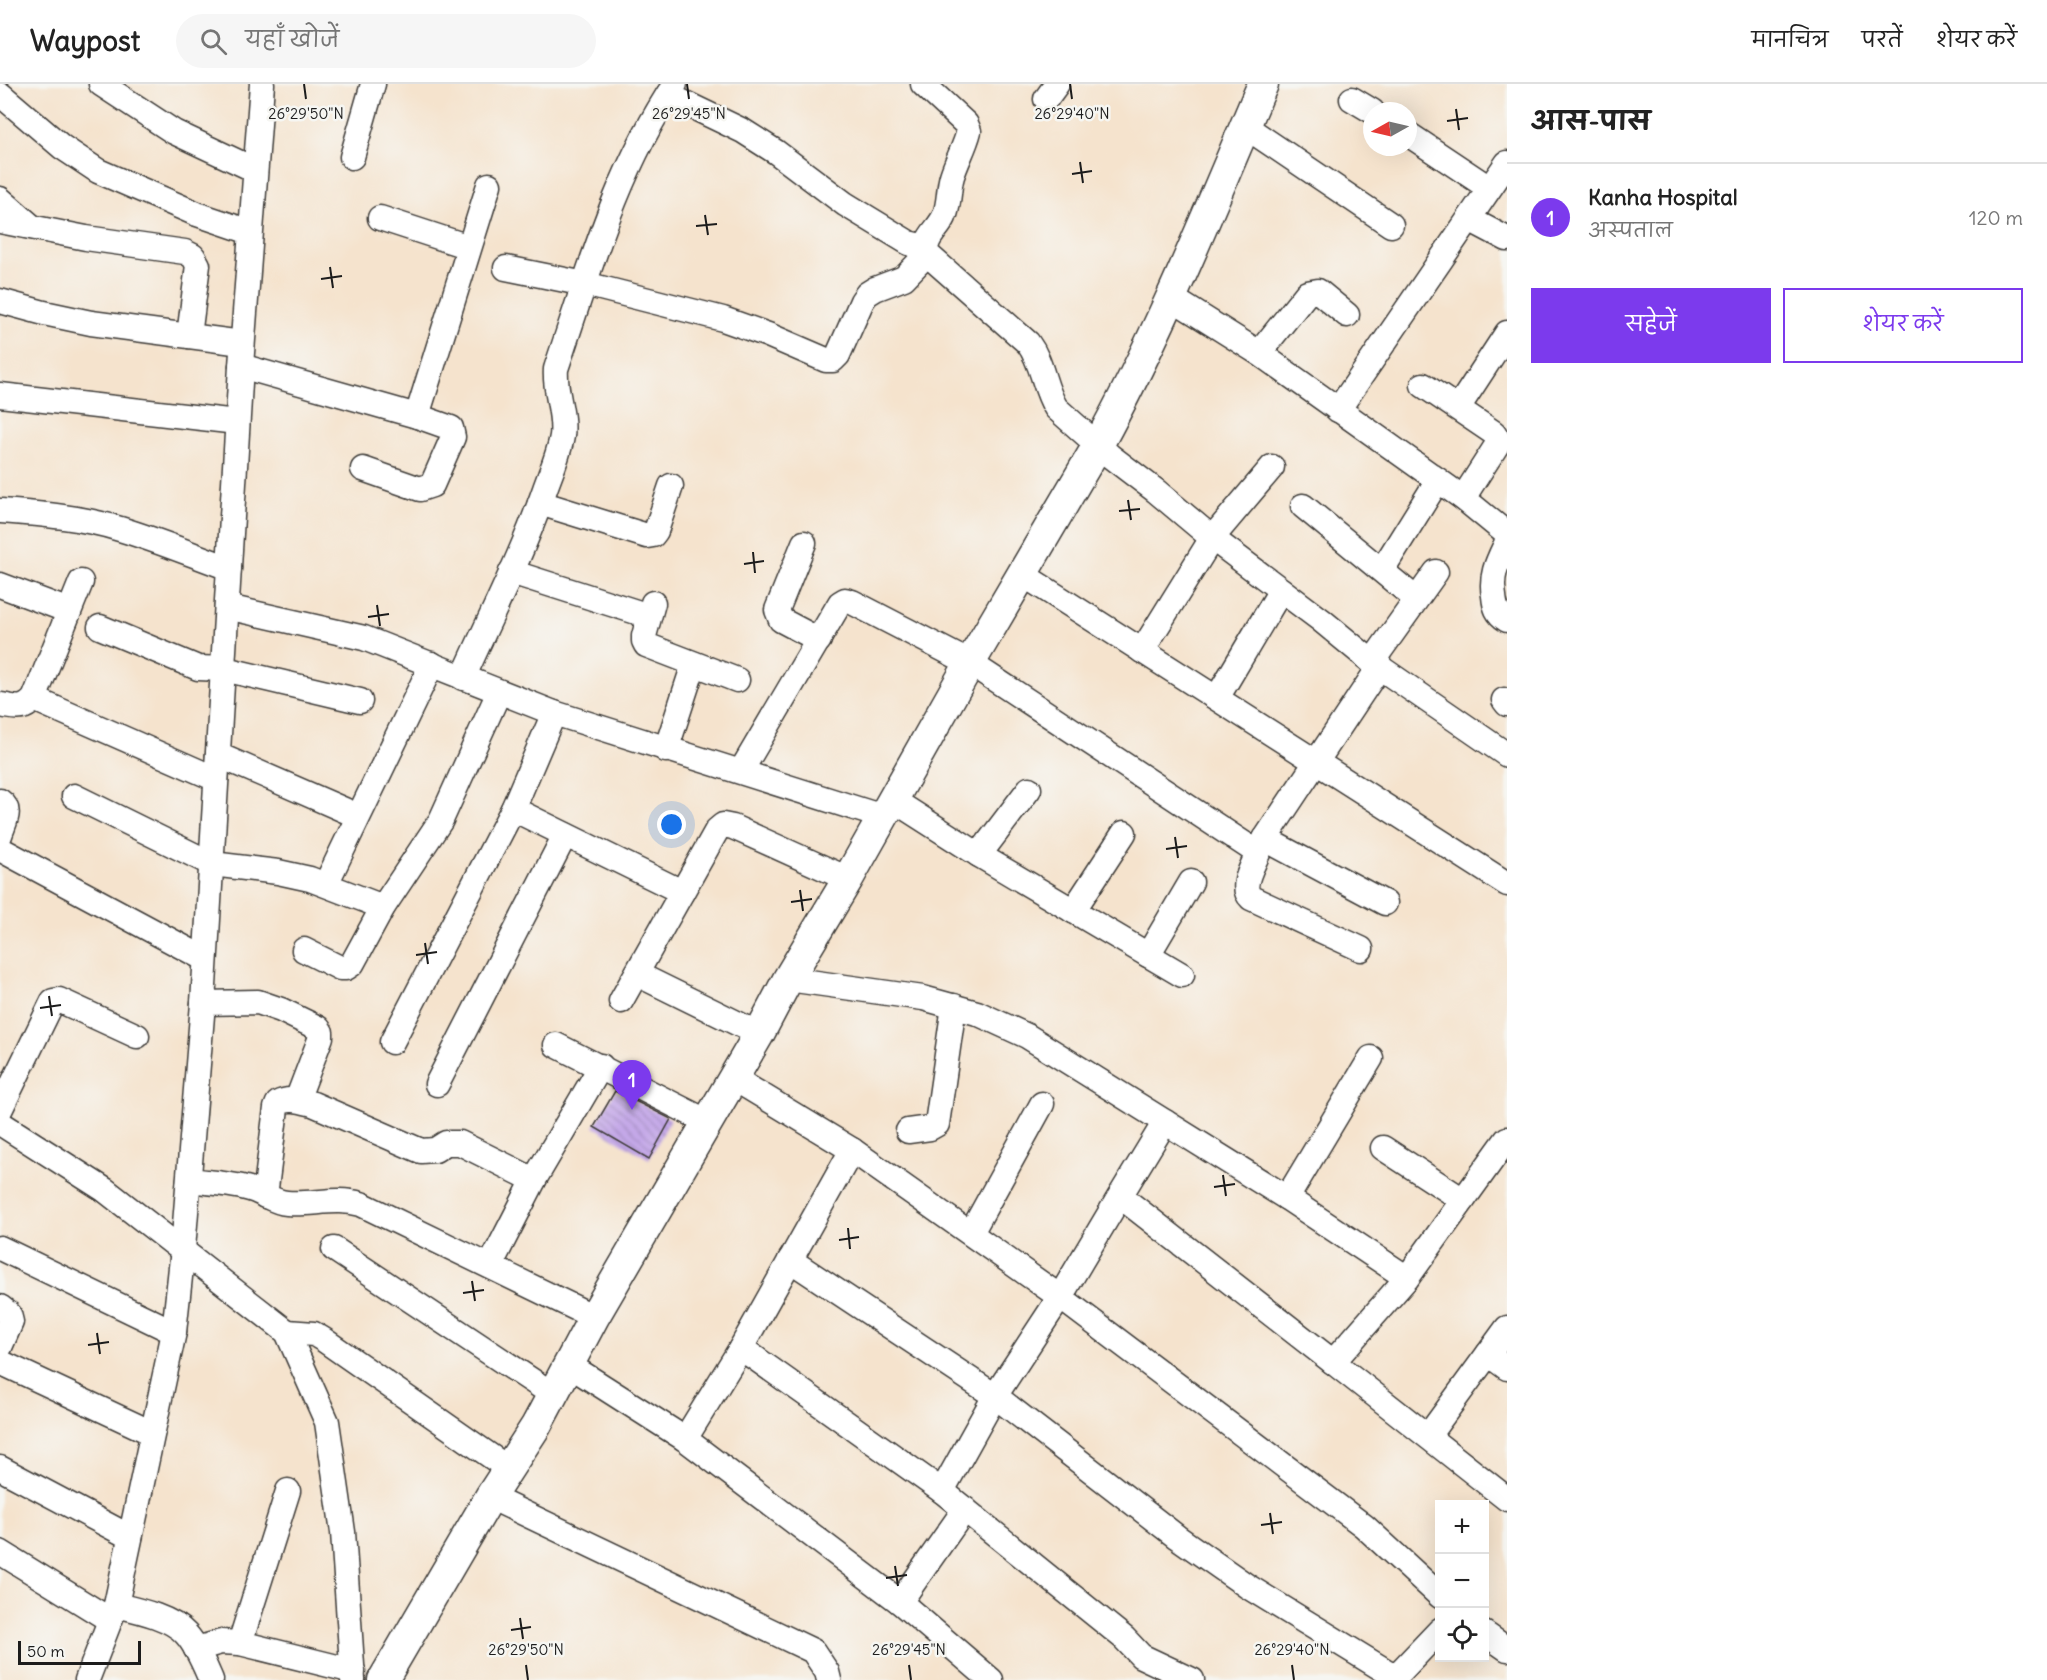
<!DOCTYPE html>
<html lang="hi">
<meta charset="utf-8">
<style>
:root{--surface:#fff;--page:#f6f6f6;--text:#222;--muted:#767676;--line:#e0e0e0;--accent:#7c3aed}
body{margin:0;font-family:Delius,"Playpen Sans Deva",sans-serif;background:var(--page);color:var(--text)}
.controls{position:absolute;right:18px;bottom:18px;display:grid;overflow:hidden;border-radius:0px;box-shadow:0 6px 24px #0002}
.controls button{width:54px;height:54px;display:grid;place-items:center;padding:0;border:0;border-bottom:2px solid var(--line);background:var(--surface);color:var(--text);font:30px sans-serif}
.compass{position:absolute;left:1363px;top:18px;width:54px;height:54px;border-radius:50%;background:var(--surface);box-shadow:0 6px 24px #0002;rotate:262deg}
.scale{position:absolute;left:18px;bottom:15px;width:123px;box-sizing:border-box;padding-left:6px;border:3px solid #1c1c1c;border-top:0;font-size:16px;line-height:21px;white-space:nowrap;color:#1c1c1c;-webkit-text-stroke:4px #f6f6f2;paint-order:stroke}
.you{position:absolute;left:672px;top:741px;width:21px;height:21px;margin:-15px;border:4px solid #fff;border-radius:50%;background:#1a73e8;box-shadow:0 0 0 9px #1a73e833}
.badge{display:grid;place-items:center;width:39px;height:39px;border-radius:50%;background:var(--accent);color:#fff;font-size:20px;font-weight:700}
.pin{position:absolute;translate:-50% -50px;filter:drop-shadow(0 2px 3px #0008)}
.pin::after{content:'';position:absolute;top:32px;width:21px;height:18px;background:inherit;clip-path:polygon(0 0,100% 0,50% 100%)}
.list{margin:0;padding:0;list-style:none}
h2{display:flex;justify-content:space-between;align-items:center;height:78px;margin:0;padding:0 24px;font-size:26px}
h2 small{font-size:20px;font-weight:400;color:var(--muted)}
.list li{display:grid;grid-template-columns:39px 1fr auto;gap:18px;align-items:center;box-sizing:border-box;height:108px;padding:0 24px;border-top:2px solid var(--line)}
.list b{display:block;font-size:22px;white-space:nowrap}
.list p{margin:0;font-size:20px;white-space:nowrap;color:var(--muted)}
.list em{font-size:20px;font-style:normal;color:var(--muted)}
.actions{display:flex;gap:12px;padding:18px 24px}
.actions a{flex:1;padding:14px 0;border:2px solid var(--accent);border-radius:0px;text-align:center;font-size:21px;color:var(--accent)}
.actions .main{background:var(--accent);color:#fff}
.icon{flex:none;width:33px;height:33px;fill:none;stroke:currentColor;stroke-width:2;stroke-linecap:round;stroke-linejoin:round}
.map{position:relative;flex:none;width:1507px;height:1596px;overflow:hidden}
header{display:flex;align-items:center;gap:36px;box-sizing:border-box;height:84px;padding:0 30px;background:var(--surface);border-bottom:2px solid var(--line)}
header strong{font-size:28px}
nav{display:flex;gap:33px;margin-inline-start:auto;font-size:21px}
.search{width:420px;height:54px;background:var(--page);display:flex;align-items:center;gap:15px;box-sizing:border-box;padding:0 21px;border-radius:33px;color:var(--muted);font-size:22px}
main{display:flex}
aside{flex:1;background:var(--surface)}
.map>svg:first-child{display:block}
.building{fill:url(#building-back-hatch)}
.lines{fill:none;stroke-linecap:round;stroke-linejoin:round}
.minor-casing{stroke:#3d3a37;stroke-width:27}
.major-casing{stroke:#3d3a37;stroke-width:33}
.minor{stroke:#fff;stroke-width:24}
.major{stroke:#fff;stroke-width:30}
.ticks{fill:none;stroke:#1c1c1c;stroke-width:2}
.ticks-label{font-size:15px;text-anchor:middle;fill:#1c1c1c;stroke:#f6f6f2;stroke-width:5;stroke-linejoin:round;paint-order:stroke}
</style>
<header>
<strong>Waypost</strong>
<div class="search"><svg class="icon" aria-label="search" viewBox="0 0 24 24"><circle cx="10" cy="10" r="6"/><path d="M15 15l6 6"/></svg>यहाँ खोजें</div>
<nav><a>मानचित्र</a><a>परतें</a><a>शेयर करें</a></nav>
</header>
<main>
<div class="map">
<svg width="1507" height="1596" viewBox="0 0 1507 1596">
<defs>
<pattern id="building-back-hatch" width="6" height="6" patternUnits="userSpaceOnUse" patternTransform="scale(1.5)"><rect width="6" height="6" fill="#c4a8e8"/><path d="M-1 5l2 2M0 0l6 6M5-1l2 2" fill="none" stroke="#a890c6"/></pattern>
</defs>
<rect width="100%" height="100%" fill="#f6f6f2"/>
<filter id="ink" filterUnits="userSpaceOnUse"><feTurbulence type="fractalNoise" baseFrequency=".0167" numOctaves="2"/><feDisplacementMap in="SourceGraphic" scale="12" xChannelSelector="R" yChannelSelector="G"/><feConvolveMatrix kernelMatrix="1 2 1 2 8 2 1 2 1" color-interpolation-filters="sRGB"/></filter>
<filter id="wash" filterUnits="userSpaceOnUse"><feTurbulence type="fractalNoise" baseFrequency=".008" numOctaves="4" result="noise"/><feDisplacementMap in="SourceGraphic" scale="24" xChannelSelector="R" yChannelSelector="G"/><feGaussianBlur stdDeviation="1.35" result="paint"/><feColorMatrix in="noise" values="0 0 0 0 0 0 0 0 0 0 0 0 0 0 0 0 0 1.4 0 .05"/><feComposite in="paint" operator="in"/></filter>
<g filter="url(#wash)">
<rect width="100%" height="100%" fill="#f5e3cd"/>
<g id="blocks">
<path class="building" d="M615 1007 671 1035 649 1075 594 1043Z"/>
</g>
</g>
<g filter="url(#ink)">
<use href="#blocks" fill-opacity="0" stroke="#3d3a37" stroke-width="1.5"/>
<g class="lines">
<g class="minor-casing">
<g id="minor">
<path d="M101 0 174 48 255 86"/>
<path d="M923 0 966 40 969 47C965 63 957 76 952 92 948 105 950 120 944 133 938 146 923 155 927 170L1028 259C1043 279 1043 303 1056 324L1110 372 1156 407 1212 454 1321 536 1372 578 1507 671"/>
<path d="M0 10 62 63 98 87 197 130 250 148"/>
<path d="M668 11 743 47 776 68 845 120 909 159 925 163"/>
<path d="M1046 15 1057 0"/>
<path d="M1352 15 1372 27"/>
<path d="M1246 43 1391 141"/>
<path d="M1408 50 1489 104"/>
<path d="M352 73 373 0"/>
<path d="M0 115 31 142"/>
<path d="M380 134 469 163"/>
<path d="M1469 135 1507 155"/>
<path d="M0 137 86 154 185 168 193 172 198 181 189 252"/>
<path d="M506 184 585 200 723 235 768 251 826 276H833L838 271 862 217 867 210 875 205 904 194 927 170"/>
<path d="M1170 213 1259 269 1463 414 1507 450"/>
<path d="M0 217 44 229 91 239 242 259"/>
<path d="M1259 269 1307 209 1318 207 1347 231"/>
<path d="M241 282 417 332 451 344 453 353 432 401 420 405 363 385"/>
<path d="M1423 301 1494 349 1497 354V361L1463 414"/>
<path d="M0 311 237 338"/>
<path d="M1458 324 1507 249"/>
<path d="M1338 326 1507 79"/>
<path d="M417 332 489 101"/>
<path d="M540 419 647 452 653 451 656 447 671 402"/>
<path d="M1303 422 1416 515"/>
<path d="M0 427C40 430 81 433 120 445 157 456 193 471 229 484"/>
<path d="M1507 458C1498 477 1490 491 1494 512 1495 523 1497 530 1507 536"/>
<path d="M804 459 777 526 781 536 819 556"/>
<path d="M1382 486 1438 396"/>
<path d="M511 488 649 532"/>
<path d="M1022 490 1507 800"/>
<path d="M0 501 69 527"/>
<path d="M653 519 644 552V557L646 561 737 596"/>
<path d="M227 523 364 554 554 629 883 733"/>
<path d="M100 543 198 584 224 585 360 617"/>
<path d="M1142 567 1212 454 1272 383"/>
<path d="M1372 578 1436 488"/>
<path d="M463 594C491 531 523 469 545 405 551 388 559 370 562 352 565 329 554 308 556 285 589 187 617 86 675 0"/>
<path d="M1217 614 1281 506"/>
<path d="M34 615 216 695"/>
<path d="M1504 616 1507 620"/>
<path d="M0 621C15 623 22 628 34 615L81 498"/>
<path d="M666 666 694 580"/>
<path d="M218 671 358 732"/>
<path d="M741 687 840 519 845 516 852 518 970 579 1258 769C1253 782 1239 803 1251 814L1361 865"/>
<path d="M74 712 212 780 278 788 310 795 383 823"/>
<path d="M893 716 979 771 1182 891"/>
<path d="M0 717C13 726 4 738 0 751"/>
<path d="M513 725 682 808"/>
<path d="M1265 755 1380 582"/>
<path d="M0 765 205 875"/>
<path d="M1258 769 1265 755 1385 819"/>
<path d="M979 771 1029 705"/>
<path d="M326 800 432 580"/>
<path d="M1073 827 1124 749"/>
<path d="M304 866 340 884H346L352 880 383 823 441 736 499 608"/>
<path d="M1148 871 1191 798"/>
<path d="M637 890 759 950"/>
<path d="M788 895 923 914 977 929 1027 952 1165 1038"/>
<path d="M621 917 717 746 723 741 733 743 848 795"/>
<path d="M203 919 258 918 281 926 318 944 321 948V953L297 1016"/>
<path d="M392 958 513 725 554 629"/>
<path d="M556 961 708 1038"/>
<path d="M733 994 852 1066 1060 1213 1364 1442 1440 1512"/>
<path d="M437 1000 565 751"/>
<path d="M0 1026 53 917 59 916 137 952"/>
<path d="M0 1039 105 1106 287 1248 327 1338 343 1448 353 1596"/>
<path d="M908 1047 930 1044 937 1040 954 922"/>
<path d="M1383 1064 1463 1116"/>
<path d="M189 1096C210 1099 233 1099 253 1106 265 1110 274 1118 287 1119 313 1121 336 1113 361 1120L594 1233"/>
<path d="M265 1112 276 1024 278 1019C289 1013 301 1017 313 1020L421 1067 435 1066 446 1059H460L534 1096"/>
<path d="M1287 1114 1371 974"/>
<path d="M971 1149 1042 1020"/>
<path d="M0 1164 174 1248"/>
<path d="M334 1165 552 1310"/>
<path d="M790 1176 995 1312 1177 1453 1247 1502 1389 1589H1399L1440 1546"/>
<path d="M490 1182 534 1096 601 982"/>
<path d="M1407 1194 1507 1055"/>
<path d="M0 1223 9 1230 11 1238 0 1263"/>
<path d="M287 1248 314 1250 324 1256 509 1385"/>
<path d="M741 1264 852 1066"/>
<path d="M1488 1270 1507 1284"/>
<path d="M0 1278 152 1349"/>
<path d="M1333 1278 1507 1415"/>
<path d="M569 1281 685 1355 900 1518 991 1596"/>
<path d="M1428 1352 1507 1244"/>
<path d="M685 1355 741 1264 942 1407 1124 1554 1141 1572 1192 1596"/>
<path d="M0 1384 130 1453"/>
<path d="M942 1407 995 1312 1060 1213 1120 1112 1333 1278 1407 1194 1287 1114 1165 1038 1120 1112"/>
<path d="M490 1413 813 1567 827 1588 829 1596"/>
<path d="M0 1468 110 1536"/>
<path d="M900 1518 965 1425"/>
<path d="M116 1521C137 1526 171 1533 186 1550 197 1562 204 1580 211 1596"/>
<path d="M1484 1549 1507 1565"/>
<path d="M240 1559 288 1407"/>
<path d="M196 1565 221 1558 240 1559 353 1587"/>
<path d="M87 1596 116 1521 174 1248 183 1165 203 919 241 282 262 0"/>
</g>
</g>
<g class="major-casing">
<path id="major" d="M383 1596 490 1413 536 1342 594 1233 759 950 788 895 848 795 970 579 1098 361C1162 245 1211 121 1263 0"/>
</g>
<use href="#minor" class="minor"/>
<use href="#major" class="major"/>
</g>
</g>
<path class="ticks" d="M304 0 306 15M687 0 689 15M1070 0 1072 15M1456 25 1459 46M1447 37 1468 34M1080 78 1083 99M1072 90 1092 87M705 131 708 151M696 142 717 140M330 183 333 204M321 195 342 192M1128 416 1131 436M1119 427 1140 425M753 468 755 489M744 480 764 477M377 521 380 542M368 533 389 530M1175 753 1178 774M1166 765 1187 762M800 806 803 827M791 818 812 815M425 859 428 880M416 871 437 868M49 912 52 932M40 924 61 921M1223 1091 1226 1112M1214 1103 1235 1100M848 1144 850 1165M839 1156 859 1153M472 1197 475 1217M463 1209 484 1206M97 1249 100 1270M88 1261 109 1258M1270 1429 1273 1450M1261 1441 1282 1438M895 1482 898 1502M886 1494 907 1491M520 1534 523 1555M511 1546 531 1543M526 1581 528 1596M909 1581 911 1596M1292 1581 1294 1596"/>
<g class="ticks-label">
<text x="306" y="35">26°29'50"N</text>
<text x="689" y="35">26°29'45"N</text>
<text x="1072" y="35">26°29'40"N</text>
<text x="526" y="1571">26°29'50"N</text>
<text x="909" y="1571">26°29'45"N</text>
<text x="1292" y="1571">26°29'40"N</text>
</g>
</svg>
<div class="controls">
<button>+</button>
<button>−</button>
<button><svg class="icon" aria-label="locate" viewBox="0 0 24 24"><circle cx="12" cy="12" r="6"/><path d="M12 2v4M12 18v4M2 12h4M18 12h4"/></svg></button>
</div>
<svg class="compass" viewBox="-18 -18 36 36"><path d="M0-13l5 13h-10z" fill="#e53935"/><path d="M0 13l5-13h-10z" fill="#767676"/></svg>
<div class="scale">50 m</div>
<div class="you"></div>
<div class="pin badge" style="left:632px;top:1026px">1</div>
</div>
<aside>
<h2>आस-पास<small></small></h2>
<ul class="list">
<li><span class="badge">1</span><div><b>Kanha Hospital</b><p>अस्पताल</p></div><em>120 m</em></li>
</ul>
<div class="actions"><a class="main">सहेजें</a><a>शेयर करें</a></div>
</aside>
</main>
